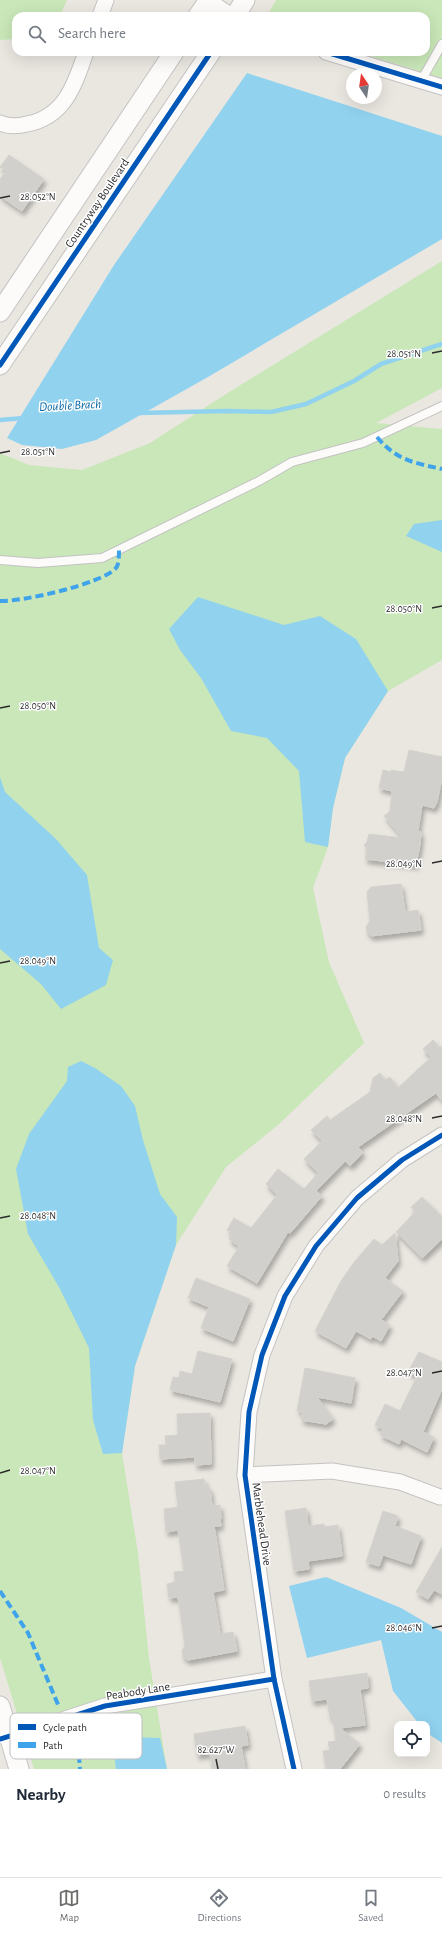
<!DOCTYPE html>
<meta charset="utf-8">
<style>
:root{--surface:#fff;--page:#f6f6f7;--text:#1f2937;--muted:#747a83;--line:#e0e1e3;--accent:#6e6d6b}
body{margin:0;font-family:"Alegreya Sans",sans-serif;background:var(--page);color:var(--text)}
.controls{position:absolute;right:12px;bottom:12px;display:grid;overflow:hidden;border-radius:8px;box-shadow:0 4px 16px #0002}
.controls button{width:36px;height:36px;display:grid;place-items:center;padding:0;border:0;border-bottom:1px solid var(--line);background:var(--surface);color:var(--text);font:20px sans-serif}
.compass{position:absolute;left:346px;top:68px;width:36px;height:36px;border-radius:50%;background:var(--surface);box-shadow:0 4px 16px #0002;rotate:347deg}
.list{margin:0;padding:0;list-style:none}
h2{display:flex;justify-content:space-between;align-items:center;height:52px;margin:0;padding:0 16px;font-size:17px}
h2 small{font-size:13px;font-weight:400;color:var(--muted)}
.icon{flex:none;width:22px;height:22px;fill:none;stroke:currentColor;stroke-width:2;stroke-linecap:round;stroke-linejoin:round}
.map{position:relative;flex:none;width:442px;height:1769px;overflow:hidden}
.search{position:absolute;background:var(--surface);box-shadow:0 4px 16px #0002;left:12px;right:12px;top:12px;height:44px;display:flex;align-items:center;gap:10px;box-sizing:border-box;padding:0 14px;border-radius:12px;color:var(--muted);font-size:15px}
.sheet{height:108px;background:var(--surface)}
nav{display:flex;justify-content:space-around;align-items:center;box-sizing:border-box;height:56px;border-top:1px solid var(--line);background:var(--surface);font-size:11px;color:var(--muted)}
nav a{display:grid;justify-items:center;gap:2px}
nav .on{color:var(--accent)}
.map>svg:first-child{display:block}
.green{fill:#c9e7b8}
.water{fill:#91d2ef}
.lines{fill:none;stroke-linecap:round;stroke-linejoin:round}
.stream{stroke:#91d2ef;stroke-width:4.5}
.building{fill:#d2d0cc;stroke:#d5d2cd;filter:url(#shadow)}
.service-casing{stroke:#c3c3c2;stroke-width:10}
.minor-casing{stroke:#c3c3c2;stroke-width:17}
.tertiary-casing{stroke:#c3c3c2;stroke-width:21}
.service{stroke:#fcfbfa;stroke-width:8}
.minor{stroke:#fcfbfa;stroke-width:15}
.tertiary{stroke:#fcfbfa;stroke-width:19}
.quiet{stroke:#3ea3eb;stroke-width:4;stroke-dasharray:8 4;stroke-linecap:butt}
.cycleway-casing{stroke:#fff;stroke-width:8}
.cycleway{stroke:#0057b8;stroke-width:5}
.ticks{fill:none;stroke:#2b2b2b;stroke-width:1.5}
.labels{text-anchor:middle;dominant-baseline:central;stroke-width:3;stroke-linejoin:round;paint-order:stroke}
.street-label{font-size:12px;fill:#2b2b2b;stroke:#fff}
.water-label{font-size:13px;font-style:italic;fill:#0665a5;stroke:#fff}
.key{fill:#fff;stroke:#bfbfbf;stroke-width:1}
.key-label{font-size:11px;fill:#2b2b2b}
.ticks-label{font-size:10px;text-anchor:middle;fill:#2b2b2b;stroke:#fff;stroke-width:3;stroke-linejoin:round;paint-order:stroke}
</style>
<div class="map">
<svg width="442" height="1769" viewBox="0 0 442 1769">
<defs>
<filter id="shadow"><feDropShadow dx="2.5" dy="4.5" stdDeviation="2" flood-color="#0004"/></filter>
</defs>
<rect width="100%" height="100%" fill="#eae7e1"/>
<g class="green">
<path d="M0 0H67L60 16H16V39L0 40Z"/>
<path d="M276 0H442V78L357 52H426V16H267Z"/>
<path d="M442 261V388L376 423 442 429V660L388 691 345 758 333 808 328 847 313 888 329 962 364 1043 278 1125 226 1167 176 1245 135 1366 122 1453 138 1553 149 1658 167 1769H34L0 1658V453L29 465 82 470 150 443 226 394Z"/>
</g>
<g class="water">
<path d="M247 73 442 136V239L208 377 96 440 62 449 22 445 7 438 114 265Z"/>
<path d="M442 520V552L406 536 414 524Z"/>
<path d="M198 597 284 625 320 616 356 639 388 691 345 758 333 808 328 847 305 842 299 771 267 738 231 731 201 678 180 650 169 629Z"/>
<path d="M0 777 5 792 56 839 87 875 99 948 113 960 106 985 61 1009 41 984 0 949Z"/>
<path d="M81 1061 95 1068 121 1086 135 1106 143 1140 160 1194 177 1217 176 1245 135 1366 122 1453 103 1454 93 1420 89 1348 60 1289 28 1234 16 1169 29 1134 67 1081 68 1067Z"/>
<path d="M326 1577 401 1608 442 1632V1743L427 1733V1724H419L393 1691 381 1640 307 1658 289 1586Z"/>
<path d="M128 1737 160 1738 167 1769H116L114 1753Z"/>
</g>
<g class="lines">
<g class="stream">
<path d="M140 413 227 411 271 412 306 404 354 381 381 364 442 344"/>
<path d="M0 420 24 418"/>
</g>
</g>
<g class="building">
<path d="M9 155 44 179 22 211 0 196V179L6 171 0 167Z"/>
<path d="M409 750 442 757V778L437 802 434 808 422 805 418 831 421 832 420 845 416 865 365 859 367 849 364 845 367 842 369 834 403 838 384 816 390 811 392 791 379 788 383 770 391 772V770L404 772Z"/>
<path d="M401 884 405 912 418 910 421 930 371 936 367 932 366 927 370 921 367 892 371 887Z"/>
<path d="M433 1040 440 1048 442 1046V1101L436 1093 358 1147 363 1152 359 1157 350 1166 345 1161 316 1191 322 1196 292 1231 290 1233 288 1232 257 1283 227 1266 239 1246 229 1239 232 1233 227 1230 234 1218 251 1228 277 1195 266 1184 278 1169 304 1189 318 1173 304 1159 322 1141 311 1130 327 1116 330 1120 370 1092 373 1078 380 1073 385 1080 390 1077 398 1088 431 1057 423 1049Z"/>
<path d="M422 1197 442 1217V1239L422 1258 396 1232 415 1212 411 1207Z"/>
<path d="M395 1233 398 1261 385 1278 403 1291 381 1320 390 1325 381 1341 372 1336 371 1339 356 1331 346 1348 315 1331 341 1281 355 1261 374 1239 382 1245Z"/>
<path d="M196 1278 250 1299 233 1341 201 1328 209 1307 188 1298Z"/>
<path d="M198 1351 232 1359 220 1402 170 1390 173 1377 179 1378 180 1371 192 1374Z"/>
<path d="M419 1352 442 1362V1389L423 1432 434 1437 427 1452 401 1439 399 1444 380 1435 383 1429 375 1425 385 1404 400 1411 417 1376 408 1372Z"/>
<path d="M305 1368 355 1378 351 1403 317 1397 333 1419 326 1424 301 1420 303 1412 297 1411Z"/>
<path d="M210 1413 211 1464 195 1465V1457L160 1459 159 1445H166L165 1436 178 1435 177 1414Z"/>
<path d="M204 1479 205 1485 210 1489 212 1506 220 1505 221 1519H220L221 1526H214L224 1590 213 1592 220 1634 233 1632 237 1651 188 1660 183 1657 182 1650 185 1646 178 1597 169 1598 167 1584 175 1582 174 1572 184 1571 178 1530 166 1532 164 1509 178 1507 175 1482Z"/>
<path d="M306 1508 308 1526 324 1524V1527L338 1525 342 1556 308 1561 309 1569 294 1571 285 1511Z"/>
<path d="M383 1511 398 1516 395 1526 421 1536 411 1564 383 1555 379 1566 366 1562Z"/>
<path d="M442 1547V1594L434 1590 428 1599 416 1592Z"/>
<path d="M367 1673 368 1688 360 1689 365 1725 340 1728 360 1744 340 1769H326L323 1751 330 1750 328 1742 336 1741 333 1717 330 1718 327 1699 312 1701 309 1681Z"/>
<path d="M245 1726 248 1745 241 1746 245 1769H212L210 1753 197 1755 194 1734Z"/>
</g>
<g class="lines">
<g class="service-casing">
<g id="service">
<path d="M421 81 442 44"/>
<path d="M0 560 38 563 102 558 259 481 292 462 363 443 442 406"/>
</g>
</g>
<g class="minor-casing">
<g id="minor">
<path d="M208 0 231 16"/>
<path d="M100 16 106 0"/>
<path d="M326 52 442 87"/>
<path d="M0 123C9 127 19 126 27 124 65 117 75 84 86 52"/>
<path d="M245 1475 332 1471 400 1482 440 1497"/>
<path d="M10 1737 105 1706 274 1679"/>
<path d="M294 1769 274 1679 245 1475 249 1412 262 1355 285 1296 316 1246 357 1198 402 1160 442 1135"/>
</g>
</g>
<g class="tertiary-casing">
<g id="tertiary">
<path d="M198 16 209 0"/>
<path d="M235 16 245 0"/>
<path d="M0 312 174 52"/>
<path d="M0 365 211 52"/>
<path d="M0 1706 19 1769"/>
</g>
</g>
<use href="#service" class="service"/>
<use href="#minor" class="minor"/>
<use href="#tertiary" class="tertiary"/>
<g class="quiet">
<path d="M377 437C396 460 414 463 442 469"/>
<path d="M0 601C21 602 102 584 116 568 119 564 119 556 119 550"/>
<path d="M0 1591 28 1633 59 1707"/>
<path d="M77 1731 80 1769"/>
</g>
<g class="cycleway-casing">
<g id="cycleway">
<path d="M326 52 442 87"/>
<path d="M0 365 211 52"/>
<path d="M0 1739 105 1706 274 1679"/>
<path d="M294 1769 274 1679 245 1475 249 1412 262 1355 285 1296 316 1246 357 1198 402 1160 442 1135"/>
</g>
</g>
<use href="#cycleway" class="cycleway"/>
</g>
<path class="ticks" d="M0 198 10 196M432 353 442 351M0 453 10 451M432 608 442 606M0 708 10 706M432 863 442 861M0 963 10 961M432 1118 442 1116M0 1218 10 1216M432 1373 442 1371M0 1473 10 1470M432 1628 442 1626M216 1759 218 1769"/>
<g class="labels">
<g class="street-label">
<text transform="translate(97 203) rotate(-56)">Countryway Boulevard</text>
<text transform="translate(262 1524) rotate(82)">Marblehead Drive</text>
<text transform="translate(138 1691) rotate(-9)">Peabody Lane</text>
</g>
<g class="water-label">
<text transform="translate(70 406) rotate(-3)">Double Brach</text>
</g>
</g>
<rect x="10" y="1713" width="132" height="46" rx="6" class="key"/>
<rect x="18" y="1724" width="18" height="6" fill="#0057b8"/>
<rect x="18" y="1742" width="18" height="6" fill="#3ea3eb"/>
<g class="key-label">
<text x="43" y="1731">Cycle path</text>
<text x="43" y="1749">Path</text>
</g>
<g class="ticks-label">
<text x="38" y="200">28.052°N</text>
<text x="404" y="357">28.051°N</text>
<text x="38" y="455">28.051°N</text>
<text x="404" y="612">28.050°N</text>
<text x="38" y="709">28.050°N</text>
<text x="404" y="867">28.049°N</text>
<text x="38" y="964">28.049°N</text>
<text x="404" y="1122">28.048°N</text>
<text x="38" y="1219">28.048°N</text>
<text x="404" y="1376">28.047°N</text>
<text x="38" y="1474">28.047°N</text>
<text x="404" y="1631">28.046°N</text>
<text x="216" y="1753">82.627°W</text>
</g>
</svg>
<div class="controls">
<button><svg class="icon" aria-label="locate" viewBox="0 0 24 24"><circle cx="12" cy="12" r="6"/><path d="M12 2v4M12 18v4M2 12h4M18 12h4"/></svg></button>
</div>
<svg class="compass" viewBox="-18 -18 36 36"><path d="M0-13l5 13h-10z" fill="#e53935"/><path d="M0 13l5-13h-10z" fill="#747a83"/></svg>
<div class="search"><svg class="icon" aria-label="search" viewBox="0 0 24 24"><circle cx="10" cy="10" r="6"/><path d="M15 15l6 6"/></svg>Search here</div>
</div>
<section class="sheet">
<h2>Nearby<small>0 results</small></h2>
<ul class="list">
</ul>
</section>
<nav>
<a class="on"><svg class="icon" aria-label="map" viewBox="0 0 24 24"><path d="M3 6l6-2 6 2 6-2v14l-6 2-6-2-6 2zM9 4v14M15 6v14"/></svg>Map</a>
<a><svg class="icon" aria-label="directions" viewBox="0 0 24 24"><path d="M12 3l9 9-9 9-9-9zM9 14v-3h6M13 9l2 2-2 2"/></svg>Directions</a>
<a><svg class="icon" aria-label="saved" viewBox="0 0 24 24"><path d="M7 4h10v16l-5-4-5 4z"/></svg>Saved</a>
</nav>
